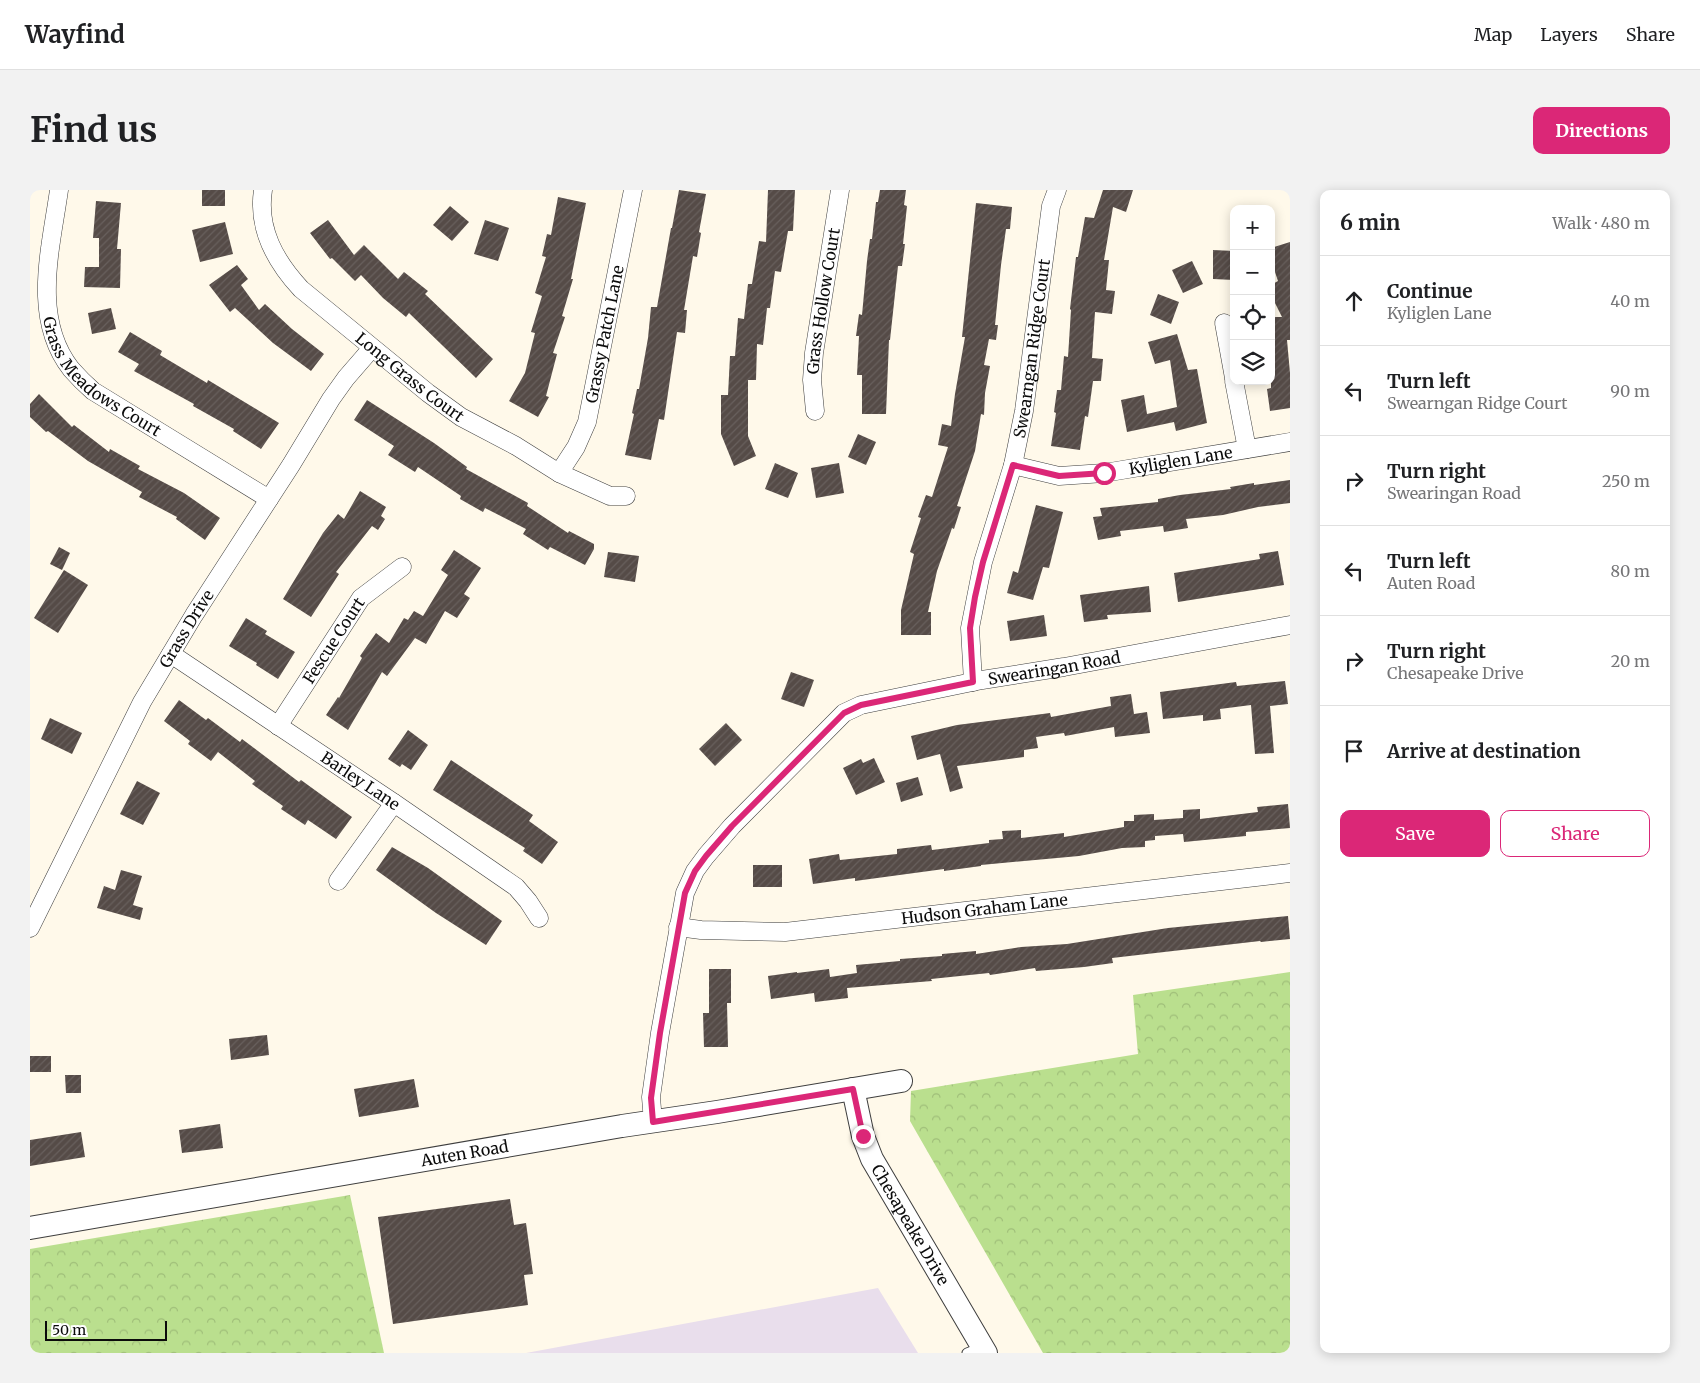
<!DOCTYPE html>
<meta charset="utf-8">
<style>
:root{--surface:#fff;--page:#f2f2f2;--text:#202124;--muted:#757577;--line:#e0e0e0;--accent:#db2777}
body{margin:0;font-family:Merriweather,serif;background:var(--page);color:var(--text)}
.controls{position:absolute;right:15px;top:15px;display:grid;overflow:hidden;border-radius:10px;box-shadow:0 2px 12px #0003}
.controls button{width:45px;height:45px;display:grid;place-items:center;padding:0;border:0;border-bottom:1px solid var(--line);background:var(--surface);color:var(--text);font:25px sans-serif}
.scale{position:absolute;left:15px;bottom:12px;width:122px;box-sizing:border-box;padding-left:5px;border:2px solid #0b0b0b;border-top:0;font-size:14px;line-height:18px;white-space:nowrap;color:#0b0b0b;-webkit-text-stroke:4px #fff;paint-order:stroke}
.stop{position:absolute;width:15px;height:15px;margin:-11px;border:4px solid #db2777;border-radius:50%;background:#fff}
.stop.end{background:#db2777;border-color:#fff;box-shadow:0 1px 5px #0008}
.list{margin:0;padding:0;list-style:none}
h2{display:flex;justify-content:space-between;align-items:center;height:65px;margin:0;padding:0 20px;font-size:21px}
h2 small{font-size:16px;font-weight:400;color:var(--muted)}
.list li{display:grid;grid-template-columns:32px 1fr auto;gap:15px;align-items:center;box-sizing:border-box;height:90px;padding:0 20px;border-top:1px solid var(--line)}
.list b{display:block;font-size:19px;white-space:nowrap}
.list p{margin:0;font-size:16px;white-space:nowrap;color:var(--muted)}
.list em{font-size:16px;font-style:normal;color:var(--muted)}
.actions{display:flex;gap:10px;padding:15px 20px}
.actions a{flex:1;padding:11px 0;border:1px solid var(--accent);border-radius:10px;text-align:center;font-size:18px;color:var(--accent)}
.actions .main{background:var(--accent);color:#fff}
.icon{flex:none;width:28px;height:28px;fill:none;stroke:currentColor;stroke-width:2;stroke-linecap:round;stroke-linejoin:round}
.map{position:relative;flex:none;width:1260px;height:1163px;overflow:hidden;border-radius:10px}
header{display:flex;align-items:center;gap:30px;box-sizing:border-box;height:70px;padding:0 25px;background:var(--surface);border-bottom:1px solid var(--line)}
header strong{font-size:24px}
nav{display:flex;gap:28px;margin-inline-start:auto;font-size:18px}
.intro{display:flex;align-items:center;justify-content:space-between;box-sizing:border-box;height:120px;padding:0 30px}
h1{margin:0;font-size:35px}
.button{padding:12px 22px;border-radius:10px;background:var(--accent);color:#fff;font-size:18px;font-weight:700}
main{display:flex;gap:30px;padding:0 30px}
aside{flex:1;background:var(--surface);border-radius:10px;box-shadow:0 2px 12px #0003}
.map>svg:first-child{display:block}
.industrial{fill:#e9deec}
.forest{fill:url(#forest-crowns)}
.building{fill:url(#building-hatch)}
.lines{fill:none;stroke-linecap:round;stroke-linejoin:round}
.service-casing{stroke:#3e3e3e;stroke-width:11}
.minor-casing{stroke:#3e3e3e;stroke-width:19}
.tertiary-casing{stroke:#3e3e3e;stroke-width:24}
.service{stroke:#fff;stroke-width:9}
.minor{stroke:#fff;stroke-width:18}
.tertiary{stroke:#fff;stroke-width:22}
.route{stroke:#db2777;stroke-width:6}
.labels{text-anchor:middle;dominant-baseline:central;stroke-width:5;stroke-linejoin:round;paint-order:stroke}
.street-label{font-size:16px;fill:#0b0b0b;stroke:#fff}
</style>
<header>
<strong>Wayfind</strong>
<nav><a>Map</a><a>Layers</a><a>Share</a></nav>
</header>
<div class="intro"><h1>Find us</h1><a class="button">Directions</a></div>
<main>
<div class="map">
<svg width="1260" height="1163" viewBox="0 0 1260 1163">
<defs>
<pattern id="forest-crowns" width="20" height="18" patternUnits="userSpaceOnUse" patternTransform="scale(1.25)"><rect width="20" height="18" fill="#badf8e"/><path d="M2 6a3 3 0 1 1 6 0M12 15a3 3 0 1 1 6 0" fill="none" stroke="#9fbe79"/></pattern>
<pattern id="building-hatch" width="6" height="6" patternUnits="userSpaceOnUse" patternTransform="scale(1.25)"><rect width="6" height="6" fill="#554b47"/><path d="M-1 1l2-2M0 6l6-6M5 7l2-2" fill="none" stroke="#68605d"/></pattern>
</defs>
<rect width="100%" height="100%" fill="#fff9ea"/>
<path class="industrial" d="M848 1098 888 1163H496Z"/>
<g class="forest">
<path d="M1260 782V1163H1013L880 931 881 901 1108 864 1103 805Z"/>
<path d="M320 1005 354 1163H0V1059Z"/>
</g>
<g class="building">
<rect x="172" y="0" width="23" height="16"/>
<path d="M649 0 676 4 669 42 671 43 667 67 663 66 654 120H657L655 143 647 142 634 230 629 229 621 270 595 265 604 224 602 223 607 199H609L618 148 621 117H627L641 38H642Z"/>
<path d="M738 0H765L763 41H758L751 82 745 81 740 118H737L733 155 727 154 726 190H718V246L726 266 704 276 691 244V205H698L700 166H705L708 128 714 129 718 94H722L729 51 736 52Z"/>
<path d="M850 0H876L874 15 877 16 873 54H875L872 76H868L860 150H859L856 224H832V185H827L829 146H826L829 124 832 125 837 71 840 49H842L846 12H848Z"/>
<path d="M1073 0H1103L1096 22 1083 17 1074 70H1079L1076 100 1085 101 1082 124 1065 122 1062 168 1073 169 1071 191H1063L1058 227 1055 226 1050 260 1021 256 1026 223 1024 222 1027 200H1031L1034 166 1038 167 1041 120 1040 119 1046 67H1048L1055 27 1064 28Z"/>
<path d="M528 7 556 13 541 89H543L532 126 535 127 523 163 527 164 516 206 519 207 508 227 479 211 495 183 505 143 501 142 512 106 505 103 516 67 512 66 517 44 521 45Z"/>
<path d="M66 11 91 13 87 59H91L90 98 54 97 55 77H69V48H63Z"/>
<path d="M946 13 982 17 980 39H976L971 75 965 135H968L966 150 959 149 954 175 960 176 955 203 954 225 951 224 945 261 927 316 931 317 924 339 922 338 907 381 898 422H901V445H871V420L884 364 880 362 891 328 888 327 896 305 902 307 918 257 908 255 912 234 921 236 925 204 935 147H932Z"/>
<path d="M420 16 439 32 422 51 403 35Z"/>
<path d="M298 30 324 65 334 55 368 89 374 82 398 101 395 104 463 169 446 188 379 123 376 127 353 108 331 85 325 91 302 68 300 69 280 43Z"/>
<path d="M455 30 479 38 468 71 444 64Z"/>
<path d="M195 32 203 64 170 72 162 40Z"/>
<path d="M1260 52V150H1257L1260 183V218L1240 221 1237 199 1241 198V162H1243V127H1252L1241 105V95L1248 91 1241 70V58Z"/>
<path d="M1183 60 1204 61V90L1183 89Z"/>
<path d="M1162 71 1173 94 1153 103 1142 80Z"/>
<path d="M207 75 218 89 211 95 229 120 235 114 262 139 294 164 281 181 243 153 205 118 200 122 179 95Z"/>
<path d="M1128 104 1149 112 1141 134 1120 125Z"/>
<path d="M81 118 86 139 62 144 58 123Z"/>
<path d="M100 142 132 161 130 165 177 193 178 190 249 233 231 259 203 241 204 239 163 216 164 214 104 181 109 174 88 162Z"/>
<path d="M1147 144 1158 180 1167 179 1177 233 1146 241 1144 232 1097 242 1091 210 1114 205 1117 224 1147 217 1140 170 1125 174 1118 152Z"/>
<path d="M9 204 42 237 44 235 79 262 80 259 110 276 108 279 154 303 190 328 175 350 146 329 147 327 109 307 112 302 58 271 18 241 16 242 0 227V214Z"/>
<path d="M337 210 404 253 437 277 436 279 498 313 497 316 538 343 539 341 564 354V359L555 375 520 357 518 360 493 344 496 339 455 318 453 322 430 309 431 306 388 277 385 282 358 265 364 256 324 230Z"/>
<path d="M828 244 846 252 836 275 818 267Z"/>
<path d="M745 273 768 283 758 308 735 299Z"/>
<path d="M809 273 814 303 786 308 781 278Z"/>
<path d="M1260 290V313L1228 317 1193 325 1156 329 1158 338 1134 342 1133 336 1090 341 1091 346 1068 350 1063 327 1072 326 1070 318 1128 312V309L1150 305 1201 299 1200 297 1224 293V295Z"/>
<path d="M330 301 356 317 351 326 355 329 348 340 342 336 306 382 309 384 281 427 253 409 293 343 308 324 314 329Z"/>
<path d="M1006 315 1033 322 1019 378 1013 377 1003 410 977 403 983 381 988 383Z"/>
<path d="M29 357 40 363 32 380 20 374Z"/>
<path d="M424 360 451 378 434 404 440 408 427 428 415 421 396 454 385 448 357 486 352 482 318 540 296 525 308 507 309 508 332 468 330 466 346 443 359 453 374 428 378 430 384 421 393 426 418 385 411 380Z"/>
<path d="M1248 361 1254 395 1148 412 1144 383 1230 369 1229 364Z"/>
<path d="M578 362 609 366 605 392 574 387Z"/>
<path d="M34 380 58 395 28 443 4 428Z"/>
<path d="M1119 396 1121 422 1077 425 1078 429 1054 432 1050 405Z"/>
<path d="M1014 425 1017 446 980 451 977 431Z"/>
<path d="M216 428 237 441 235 444 265 462 248 489 226 475 227 473 199 456Z"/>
<path d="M761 482 784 490 774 517 751 509Z"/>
<path d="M1255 491 1258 514 1240 516 1244 563 1225 564 1221 515 1190 519 1191 529 1173 531V525L1133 529 1130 502 1206 492 1207 496Z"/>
<path d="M1101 504 1104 524 1117 522 1120 543 1085 547 1084 537 1035 546 1034 543 1006 547 1008 558 994 560V567L927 576 933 598 920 602 910 564 887 570 881 546 927 535 1020 523 1021 527 1081 516 1080 507Z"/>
<path d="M149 510 176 530 178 528 210 552 212 549 269 592 271 590 322 627 306 649 278 630 275 635 251 619 253 616 222 594 225 591 188 562 181 571 158 554 160 551 134 531Z"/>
<path d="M20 528 52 543 42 564 11 549Z"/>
<path d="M696 533 712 550 685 576 669 559Z"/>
<path d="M378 540 398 555 381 580 372 574 370 577 358 569Z"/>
<path d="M844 568 855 592 826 605 813 578 831 569 833 573Z"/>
<path d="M421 570 503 625 499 631 528 652 512 674 493 661 495 658 403 600Z"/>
<path d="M888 587 893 605 871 612 866 593Z"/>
<path d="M107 591 130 603 113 635 90 624Z"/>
<path d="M1258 614 1260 638 1216 642V646L1154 652 1153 644 1125 646V650L1115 651V657L1092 658 1049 666 951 675V676L914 681V679L825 691V688L783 694 779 669 809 664 810 670 867 664V659L901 655 902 660 959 653V650L973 649 972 641 991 640V648L1034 643V647L1094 637V631H1104V625L1124 624V630L1153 628V620L1170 619V629L1228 622 1227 617Z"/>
<path d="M362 657 398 678 472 731 456 755 406 723 346 680Z"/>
<rect x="723" y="675" width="29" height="22"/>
<path d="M91 680 112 686 103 715 113 718 110 730 67 718 74 696 85 700Z"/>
<path d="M1258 726 1260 749 1231 752 1230 751 1082 768 1083 773 1054 777 1006 781 1005 778 960 785 959 783 901 789 902 791 817 798 818 808 785 812 784 803 741 809 738 786 767 782V783L799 779 800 787 827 783 826 775 870 771V769L912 766V764L946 761V764L991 757 1037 754 1138 738Z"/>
<path d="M679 779H701V813H697L698 857H674L673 823H679Z"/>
<path d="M237 845 239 865 201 870 199 849Z"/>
<rect x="0" y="866" width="21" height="16"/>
<path d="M35 885H51V903H36Z"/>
<path d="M384 889 389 917 329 927 324 899Z"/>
<path d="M190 934 193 958 152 963 149 940Z"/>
<path d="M51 942 55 967 0 976V950Z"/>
<path d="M480 1009 484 1035 496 1033 503 1084 494 1085 498 1115 363 1134 348 1027Z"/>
</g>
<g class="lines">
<g class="service-casing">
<path id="service" d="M937 1163 952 1157"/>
</g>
<g class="minor-casing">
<g id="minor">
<path id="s1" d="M29 0C21 58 1 128 41 179 48 187 55 194 63 201L239 309"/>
<path id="s2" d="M233 0C227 39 245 71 271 99L398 203 431 227 486 256 529 283 580 306H596"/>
<path d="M1194 133 1204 188"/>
<path d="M1204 191 1217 259"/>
<path id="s3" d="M785 221 782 190 784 163 810 0"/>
<path id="s4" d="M983 275 1029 286 1074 283 1260 252"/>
<path id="s5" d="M529 283 546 257 557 232 603 0"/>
<path id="s6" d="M141 464 364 613 486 697 498 711 509 728"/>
<path id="s7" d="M943 492 940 438 953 372 983 275 994 221 1021 16 1027 0"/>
<path id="s8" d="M248 536 331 408 372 377"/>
<path d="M308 691 364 613"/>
<path id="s9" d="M648 737 671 740 755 742 1260 683"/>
<path id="s10" d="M0 738 112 512 164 425 261 275 301 209 316 188 342 158"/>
<path id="s11" d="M623 932 621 907 630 843 655 703 665 681 676 666 702 636 814 523 831 515 952 490 1034 477 1260 435"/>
</g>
</g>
<g class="tertiary-casing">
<g id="tertiary">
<path id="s12" d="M823 899 833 946 842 969 956 1163"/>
<path id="s13" d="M0 1038 592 936 687 922 871 891"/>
</g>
</g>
<use href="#service" class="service"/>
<use href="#minor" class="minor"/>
<use href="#tertiary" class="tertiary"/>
</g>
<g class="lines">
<path class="route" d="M833 946 823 899 623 932 621 908 630 843 655 703 665 681 676 666 702 636 814 523 831 515 943 492 940 438 945 407 953 372 983 275 1029 286 1074 283"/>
</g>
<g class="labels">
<g class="street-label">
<text stroke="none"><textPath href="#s3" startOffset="111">Grass Hollow Court</textPath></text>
<text stroke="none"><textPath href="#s5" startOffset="148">Grassy Patch Lane</textPath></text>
<text stroke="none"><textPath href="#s7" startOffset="341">Swearngan Ridge Court</textPath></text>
<text stroke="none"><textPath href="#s1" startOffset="211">Grass Meadows Court</textPath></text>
<text stroke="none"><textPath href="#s2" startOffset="250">Long Grass Court</textPath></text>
<text stroke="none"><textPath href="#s4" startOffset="170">Kyliglen Lane</textPath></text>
<text stroke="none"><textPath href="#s10" startOffset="338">Grass Drive</textPath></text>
<text stroke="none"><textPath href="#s8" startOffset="102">Fescue Court</textPath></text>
<text stroke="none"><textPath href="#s11" startOffset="689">Swearingan Road</textPath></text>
<text stroke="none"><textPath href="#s6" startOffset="228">Barley Lane</textPath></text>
<text stroke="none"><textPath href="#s9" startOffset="308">Hudson Graham Lane</textPath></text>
<text stroke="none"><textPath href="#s13" startOffset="441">Auten Road</textPath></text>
<text stroke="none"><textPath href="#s12" startOffset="149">Chesapeake Drive</textPath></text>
</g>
</g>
</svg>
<div class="controls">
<button>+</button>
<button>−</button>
<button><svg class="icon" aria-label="locate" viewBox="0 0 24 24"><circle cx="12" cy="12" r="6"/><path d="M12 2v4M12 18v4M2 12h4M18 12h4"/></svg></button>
<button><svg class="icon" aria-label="layers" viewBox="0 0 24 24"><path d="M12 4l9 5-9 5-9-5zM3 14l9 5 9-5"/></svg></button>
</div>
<div class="scale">50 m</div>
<div class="stop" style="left:1074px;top:283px"></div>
<div class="stop end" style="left:833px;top:946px"></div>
</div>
<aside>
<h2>6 min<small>Walk · 480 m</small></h2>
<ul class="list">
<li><svg class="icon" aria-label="ahead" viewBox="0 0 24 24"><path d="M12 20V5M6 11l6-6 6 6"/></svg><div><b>Continue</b><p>Kyliglen Lane</p></div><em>40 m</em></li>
<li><svg class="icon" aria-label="left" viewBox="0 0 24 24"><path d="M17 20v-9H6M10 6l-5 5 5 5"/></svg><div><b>Turn left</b><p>Swearngan Ridge Court</p></div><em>90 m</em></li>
<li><svg class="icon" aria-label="right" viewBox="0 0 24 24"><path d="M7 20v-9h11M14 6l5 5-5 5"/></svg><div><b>Turn right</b><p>Swearingan Road</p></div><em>250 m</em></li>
<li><svg class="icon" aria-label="left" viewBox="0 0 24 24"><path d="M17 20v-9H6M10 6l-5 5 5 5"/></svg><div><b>Turn left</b><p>Auten Road</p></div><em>80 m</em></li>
<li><svg class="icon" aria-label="right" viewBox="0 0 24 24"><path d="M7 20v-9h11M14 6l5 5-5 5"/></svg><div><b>Turn right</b><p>Chesapeake Drive</p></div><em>20 m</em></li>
<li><svg class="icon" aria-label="arrive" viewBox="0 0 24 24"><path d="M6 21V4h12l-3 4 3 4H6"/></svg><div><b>Arrive at destination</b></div></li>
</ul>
<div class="actions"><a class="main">Save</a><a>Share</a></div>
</aside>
</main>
